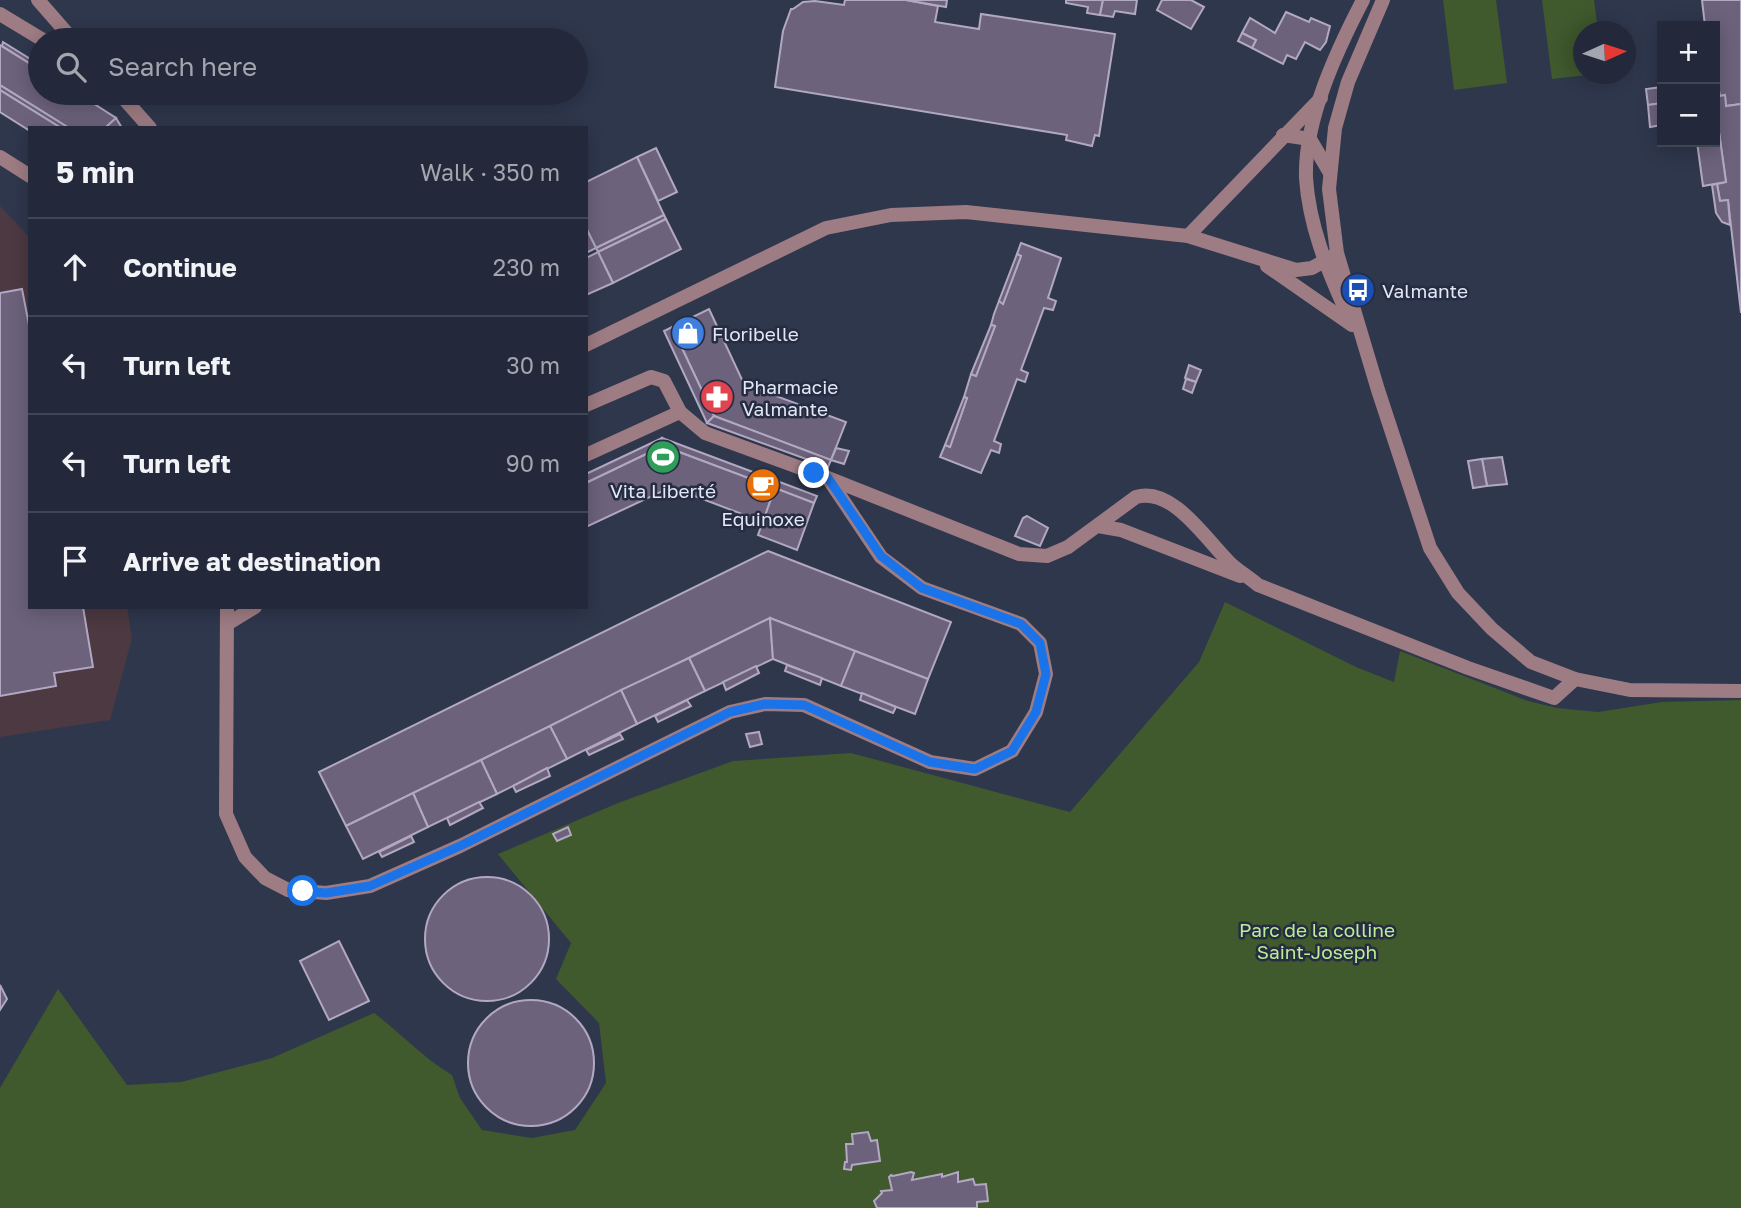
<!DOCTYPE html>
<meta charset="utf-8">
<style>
:root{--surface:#23293a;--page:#2b3142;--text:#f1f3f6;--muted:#a3a6af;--line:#404554}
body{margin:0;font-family:"Golos Text",sans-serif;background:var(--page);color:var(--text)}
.controls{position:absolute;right:21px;top:21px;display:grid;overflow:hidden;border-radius:0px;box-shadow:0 4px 18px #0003}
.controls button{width:63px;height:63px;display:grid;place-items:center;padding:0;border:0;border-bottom:2px solid var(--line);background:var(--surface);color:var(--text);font:35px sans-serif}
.compass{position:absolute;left:1573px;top:21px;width:63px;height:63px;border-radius:50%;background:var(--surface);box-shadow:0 4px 18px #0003;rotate:87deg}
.stop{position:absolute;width:21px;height:21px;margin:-16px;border:5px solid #1a73e8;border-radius:50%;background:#fff}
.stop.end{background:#1a73e8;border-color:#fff;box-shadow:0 2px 7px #0008}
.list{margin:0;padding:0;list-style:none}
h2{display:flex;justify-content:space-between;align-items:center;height:91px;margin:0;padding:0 28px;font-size:30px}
h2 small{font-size:23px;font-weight:400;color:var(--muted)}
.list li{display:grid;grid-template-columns:46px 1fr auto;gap:21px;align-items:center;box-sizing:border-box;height:98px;padding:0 28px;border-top:2px solid var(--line)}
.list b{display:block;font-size:26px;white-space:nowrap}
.list em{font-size:23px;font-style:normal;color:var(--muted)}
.icon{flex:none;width:38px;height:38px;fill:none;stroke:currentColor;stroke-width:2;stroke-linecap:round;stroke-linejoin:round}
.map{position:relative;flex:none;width:1741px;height:1208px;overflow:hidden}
.search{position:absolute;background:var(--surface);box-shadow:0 4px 18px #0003;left:28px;top:28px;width:560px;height:77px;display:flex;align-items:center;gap:18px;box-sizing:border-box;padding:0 24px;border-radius:38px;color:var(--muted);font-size:26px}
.panel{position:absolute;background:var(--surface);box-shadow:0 4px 18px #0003;left:28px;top:126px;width:560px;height:483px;border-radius:0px}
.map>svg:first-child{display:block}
.commercial{fill:#4c3942}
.green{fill:#40592d}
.building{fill:#6c627b;stroke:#b2a8c3;stroke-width:2}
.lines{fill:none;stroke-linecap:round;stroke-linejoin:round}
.minor{stroke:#9d7c83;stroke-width:14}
.tertiary{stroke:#9d7c83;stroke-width:14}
.route{stroke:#1a73e8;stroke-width:9}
.labels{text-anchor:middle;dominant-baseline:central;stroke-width:5;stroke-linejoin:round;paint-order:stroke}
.poi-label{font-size:19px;fill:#e2e7f5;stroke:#262c42;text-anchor:start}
.park-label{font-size:19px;fill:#bced97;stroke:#262c42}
</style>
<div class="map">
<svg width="1741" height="1208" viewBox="0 0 1741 1208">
<rect width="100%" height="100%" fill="#2f374d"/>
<path class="commercial" d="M0 206 30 238V607H127L132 638 110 720 0 737Z"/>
<g class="green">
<path d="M1443 0H1496L1507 83 1454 90Z"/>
<path d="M1542 0H1594L1598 31 1584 32V74H1596L1552 79Z"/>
<path d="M1225 602 1356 667 1394 682 1400 651 1528 701 1557 708 1598 712 1662 702 1741 700V1208H0V1088L58 989 127 1085 181 1082 272 1058 374 1013C401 1033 423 1058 452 1075L460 1098 482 1130 532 1138 575 1130 606 1083 599 1023 556 979 571 943 498 854 618 803 733 761 851 753 1070 812 1199 662Z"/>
</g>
<g class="building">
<path d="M845 0H906L938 6 935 22 979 29 981 14 1115 34 1099 136 1095 135 1092 146 1066 140 1067 135 775 87 783 31 791 9H793L803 2 815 1 844 5Z"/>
<path d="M906 0H947L946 7Z"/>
<path d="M1066 0H1103L1100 15 1087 13 1088 7 1066 3Z"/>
<path d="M1103 0H1137L1135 14 1115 11 1113 17 1100 15Z"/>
<path d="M1162 0H1191L1204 7 1191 29 1157 10Z"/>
<path d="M1702 0H1741V104L1726 106 1725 95 1720 96 1715 70V26H1705Z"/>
<path d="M1286 12 1309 22 1311 18 1330 26 1326 42 1320 50 1305 42 1296 59 1287 55 1283 64 1252 48 1256 40 1242 33 1250 18 1275 33Z"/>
<path d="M1242 33 1256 40 1252 48 1238 41Z"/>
<path d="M3 42 40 65V70L2 46Z"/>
<path d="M0 45 40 70V93H77L116 118 105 128H69L0 85Z"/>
<path d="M0 85 69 128H61L0 90Z"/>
<path d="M1662 87V103L1648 105 1646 89Z"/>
<path d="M0 90 61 128H30V131L0 112Z"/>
<path d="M1725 95 1726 106 1741 104V313L1728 200 1720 201 1717 184 1726 182 1717 118H1715V97Z"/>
<path d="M1662 103V125L1650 127 1648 105Z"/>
<path d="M116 118 122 128H105Z"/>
<path d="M1715 118H1717L1726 182 1703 186 1697 142H1715Z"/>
<path d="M656 148 677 192 658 201 637 157Z"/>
<path d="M637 157 664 215 596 248 586 228V182Z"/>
<path d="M1717 184 1720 201 1728 200 1730 225 1722 222 1716 213 1712 185Z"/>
<path d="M664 215 666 219 598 252 596 248Z"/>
<path d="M666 219 681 249 613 283 598 252Z"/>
<path d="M586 228 596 248 586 253Z"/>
<path d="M1021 243 1061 258 1048 298 1056 301 1053 310 1044 308 1021 370 1028 373 1025 382 1017 379 994 441 1001 444 999 453 991 450 981 473 940 457 945 445 950 447 967 398 964 397 971 374 976 376 995 326 991 325 994 314 999 301 1003 304 1021 256 1017 254Z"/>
<path d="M598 252 613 283 586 295V258Z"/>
<path d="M1017 254 1021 256 1003 304 999 301Z"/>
<path d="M22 289 30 330V607H83L93 667 54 673 56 686 0 696V293Z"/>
<path d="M709 309 744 384 846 422 831 460 714 416 672 327Z"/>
<path d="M991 325 995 326 976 376 971 374Z"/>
<path d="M672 327 714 416 707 423 664 331Z"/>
<path d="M1189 365 1201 370 1196 382 1185 378Z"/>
<path d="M1186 379 1196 382 1192 393 1183 389Z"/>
<path d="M964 397 967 398 950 447 945 445Z"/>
<path d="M714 416 831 460 828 467 707 423Z"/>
<path d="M662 438 663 446 586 483V474Z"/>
<path d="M662 438 817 496 814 503 663 446Z"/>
<path d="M663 446 775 488 763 522 671 487 586 527V483Z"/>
<path d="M836 448 849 451 844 464 831 460Z"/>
<path d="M1502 457 1507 484 1487 486 1482 459Z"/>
<path d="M1482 459 1487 486 1473 488 1468 461Z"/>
<path d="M775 488 814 503 797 550 758 535Z"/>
<path d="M1027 516 1048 528 1040 546 1015 536 1023 518Z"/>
<path d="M768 551 951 622 928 679 770 618 346 826 319 772Z"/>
<path d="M770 618 773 659 705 691 689 658Z"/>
<path d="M770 618 855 651 841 686 773 659Z"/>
<path d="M855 651 928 679 915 714 841 686Z"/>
<path d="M689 658 705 691 637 724 621 690Z"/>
<path d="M787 665 822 678 820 685 785 671Z"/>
<path d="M756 666 759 673 726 690 723 682Z"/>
<path d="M621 690 637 724 567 759 550 726Z"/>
<path d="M862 693 896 707 893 713 860 700Z"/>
<path d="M687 700 691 706 658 722 655 716Z"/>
<path d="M550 726 567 759 497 794 481 760Z"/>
<path d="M759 732 762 744 750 747 746 734Z"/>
<path d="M620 734 623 739 589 755 586 750Z"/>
<path d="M481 760 497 794 428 827 413 793Z"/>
<path d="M547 768 550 776 516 792 513 786Z"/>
<path d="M413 793 428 827 363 859 346 826Z"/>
<path d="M479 802 483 808 450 825 447 818Z"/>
<path d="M568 827 571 835 557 841 553 834Z"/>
<path d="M411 836 414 842 382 857 379 852Z"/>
<circle cx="487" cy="939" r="62"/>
<path d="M339 941 369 1001 329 1020 300 961Z"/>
<path d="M0 985 7 999 0 1010Z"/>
<circle cx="531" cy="1063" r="63"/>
<path d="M868 1132 871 1141 877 1140 880 1161 852 1165 851 1170 844 1169 845 1162H847L846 1144H853L852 1134Z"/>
<path d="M911 1172 914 1173 912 1180 942 1174V1177L958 1172V1182L973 1179 975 1185 986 1184 988 1201 977 1202V1208H877L874 1201 882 1193 881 1191 892 1190 889 1177 891 1175 893 1176Z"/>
</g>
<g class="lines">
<g class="minor">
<path d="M38 0 73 40"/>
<path d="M0 14 43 40"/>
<path d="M119 93 150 128"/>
<path d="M1283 135 1310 139 1330 173"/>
<path d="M0 157 30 176"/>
<path d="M1188 236 1321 98"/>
<path d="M1267 266 1352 325"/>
<path d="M586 345 826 228 891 215 966 212 1188 236 1296 270 1312 268 1333 256"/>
<path d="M586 405 651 377 664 381 680 412 705 433 828 478 1019 554 1047 556 1068 547 1136 497C1174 486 1208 543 1232 565 1240 572 1250 578 1258 585L1468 668 1554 698 1575 679"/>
<path d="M586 455 680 412"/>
<path d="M1098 526 1121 530 1240 576"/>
<path d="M227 607 226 814 245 857 265 878 288 890 326 893 370 886 460 846 730 712 765 704 804 705 930 762 975 769 1012 751 1036 712 1046 674 1040 643 1021 624 922 588 881 557 828 478"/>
<path d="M227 624 255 607"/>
</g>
<g class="tertiary">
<path d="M1383 0 1348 82 1335 128 1329 189 1337 253 1378 390 1430 548 1458 593 1492 629 1531 662 1575 679 1630 690 1741 691"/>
<path d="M1346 311C1327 269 1309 225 1306 178 1304 120 1337 50 1363 0"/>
</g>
</g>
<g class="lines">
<path class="route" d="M303 891 326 893 370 886 460 846 730 712 765 704 804 705 930 762 975 769 1012 751 1036 712 1046 674 1040 643 1021 624 922 588 881 556 828 478 814 473"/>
</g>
<defs>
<g id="bus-disc" transform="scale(1.75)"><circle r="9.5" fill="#1a4fb4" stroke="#262c42"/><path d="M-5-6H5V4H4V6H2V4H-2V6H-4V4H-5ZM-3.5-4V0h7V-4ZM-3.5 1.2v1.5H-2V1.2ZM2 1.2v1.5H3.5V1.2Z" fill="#fff"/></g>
<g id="shop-disc" transform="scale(1.75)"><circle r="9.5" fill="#3f7fe0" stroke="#262c42"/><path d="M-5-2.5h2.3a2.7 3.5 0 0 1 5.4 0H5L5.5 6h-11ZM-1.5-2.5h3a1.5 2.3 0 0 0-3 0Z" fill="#fff"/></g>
<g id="pharmacy-disc" transform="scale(1.75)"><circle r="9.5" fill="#e0444e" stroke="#262c42"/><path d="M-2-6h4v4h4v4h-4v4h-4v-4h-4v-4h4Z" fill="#fff"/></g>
<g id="stadium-disc" transform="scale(1.75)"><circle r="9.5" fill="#2e9e5b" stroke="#262c42"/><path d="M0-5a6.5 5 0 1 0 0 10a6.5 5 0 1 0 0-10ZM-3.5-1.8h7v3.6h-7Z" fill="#fff"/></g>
<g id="cafe-disc" transform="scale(1.75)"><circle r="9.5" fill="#e8710a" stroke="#262c42"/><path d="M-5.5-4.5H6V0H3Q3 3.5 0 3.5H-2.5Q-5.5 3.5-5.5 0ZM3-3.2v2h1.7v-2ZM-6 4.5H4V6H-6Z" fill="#fff"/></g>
</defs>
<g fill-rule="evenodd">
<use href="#bus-disc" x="1358" y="290"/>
<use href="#shop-disc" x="688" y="333"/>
<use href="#pharmacy-disc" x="717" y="397"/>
<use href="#stadium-disc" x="663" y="457"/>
<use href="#cafe-disc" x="763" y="485"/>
</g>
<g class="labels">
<g class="poi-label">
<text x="1382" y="290">Valmante</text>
<text x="712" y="333">Floribelle</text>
<text x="742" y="386">Pharmacie<tspan x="742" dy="22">Valmante</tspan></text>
<text x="663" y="490" text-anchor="middle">Vita Liberté</text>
<text x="763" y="518" text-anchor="middle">Equinoxe</text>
</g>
<g class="park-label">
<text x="1317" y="929">Parc de la colline<tspan x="1317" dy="22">Saint-Joseph</tspan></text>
</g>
</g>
</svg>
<div class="controls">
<button>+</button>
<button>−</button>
</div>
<svg class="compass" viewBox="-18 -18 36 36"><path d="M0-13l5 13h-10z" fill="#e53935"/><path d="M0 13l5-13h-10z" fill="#a3a6af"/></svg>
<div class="stop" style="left:303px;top:891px"></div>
<div class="stop end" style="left:814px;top:473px"></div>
<div class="search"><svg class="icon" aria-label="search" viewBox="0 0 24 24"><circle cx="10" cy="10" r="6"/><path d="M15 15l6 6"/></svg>Search here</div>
<section class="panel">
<h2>5 min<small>Walk · 350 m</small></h2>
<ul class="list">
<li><svg class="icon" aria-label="ahead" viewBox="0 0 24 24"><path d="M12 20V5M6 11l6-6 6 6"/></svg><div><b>Continue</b></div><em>230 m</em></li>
<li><svg class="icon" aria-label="left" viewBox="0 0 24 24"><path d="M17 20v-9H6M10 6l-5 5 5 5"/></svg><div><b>Turn left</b></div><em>30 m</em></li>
<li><svg class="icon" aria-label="left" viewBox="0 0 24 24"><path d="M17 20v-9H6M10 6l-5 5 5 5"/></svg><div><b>Turn left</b></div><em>90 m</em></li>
<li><svg class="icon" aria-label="arrive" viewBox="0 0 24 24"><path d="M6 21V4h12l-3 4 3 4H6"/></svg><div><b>Arrive at destination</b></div></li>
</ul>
</section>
</div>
